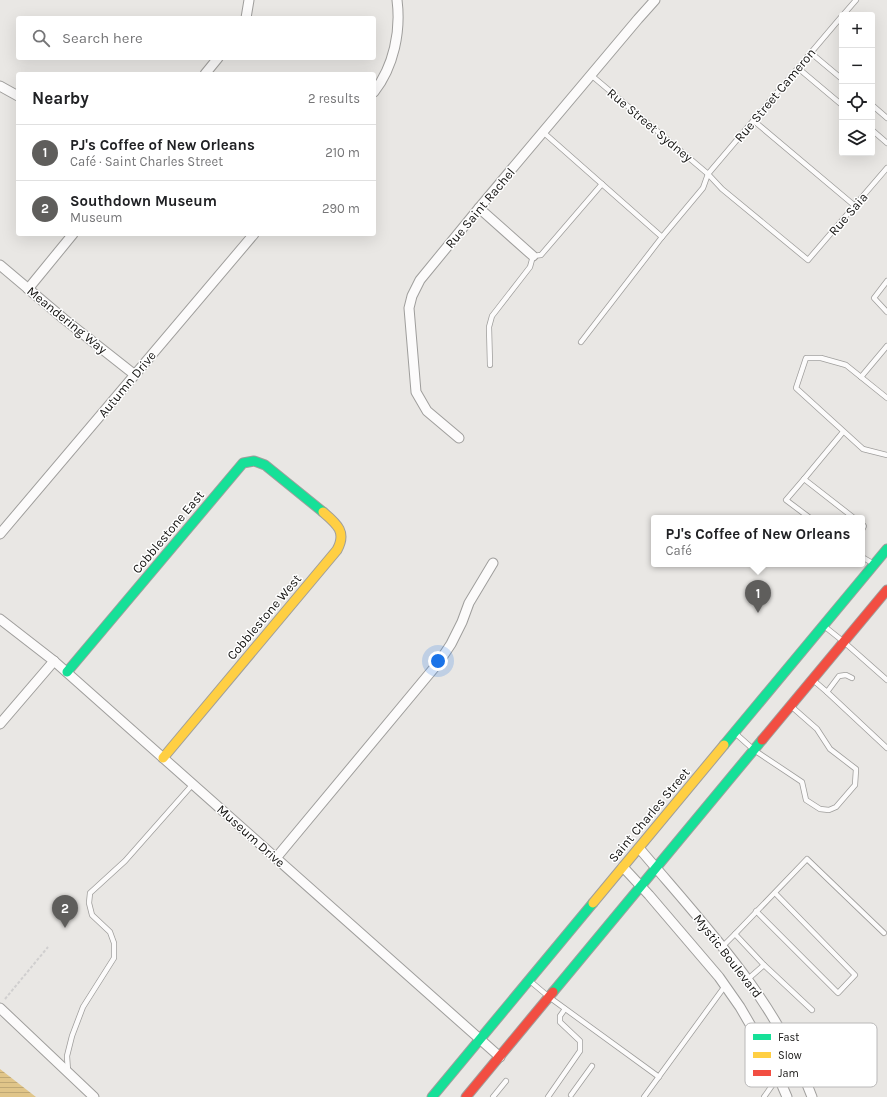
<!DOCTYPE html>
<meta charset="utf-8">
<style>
:root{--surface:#fff;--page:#f6f6f6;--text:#202124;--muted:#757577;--line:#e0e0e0;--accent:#5f5e5c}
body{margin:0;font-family:Karla,sans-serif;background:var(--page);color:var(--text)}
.controls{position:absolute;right:12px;top:12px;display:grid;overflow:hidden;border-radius:4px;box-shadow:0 4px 16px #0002}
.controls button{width:36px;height:36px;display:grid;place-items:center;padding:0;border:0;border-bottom:1px solid var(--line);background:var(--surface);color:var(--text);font:20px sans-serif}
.you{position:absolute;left:438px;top:661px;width:14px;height:14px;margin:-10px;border:3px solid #fff;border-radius:50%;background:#1a73e8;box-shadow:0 0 0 6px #1a73e833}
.badge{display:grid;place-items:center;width:26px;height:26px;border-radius:50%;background:var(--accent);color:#fff;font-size:13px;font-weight:700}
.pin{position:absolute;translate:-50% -33px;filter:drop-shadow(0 1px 2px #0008)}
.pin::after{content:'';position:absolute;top:21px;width:14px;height:12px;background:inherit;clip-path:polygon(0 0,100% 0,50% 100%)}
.popup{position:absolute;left:651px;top:515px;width:214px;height:52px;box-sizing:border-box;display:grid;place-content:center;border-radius:4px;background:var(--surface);filter:drop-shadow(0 1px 3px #0005);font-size:13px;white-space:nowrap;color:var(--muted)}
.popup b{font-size:15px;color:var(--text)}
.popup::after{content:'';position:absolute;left:50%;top:100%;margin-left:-8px;border:8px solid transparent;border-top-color:var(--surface)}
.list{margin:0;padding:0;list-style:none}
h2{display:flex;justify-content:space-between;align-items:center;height:52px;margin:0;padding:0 16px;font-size:17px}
h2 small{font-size:13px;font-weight:400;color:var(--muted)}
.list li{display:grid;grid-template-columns:26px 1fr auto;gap:12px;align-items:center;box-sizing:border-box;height:56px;padding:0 16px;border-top:1px solid var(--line)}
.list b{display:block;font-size:15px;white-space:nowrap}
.list p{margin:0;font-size:13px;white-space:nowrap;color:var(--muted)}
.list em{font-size:13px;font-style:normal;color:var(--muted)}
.icon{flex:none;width:22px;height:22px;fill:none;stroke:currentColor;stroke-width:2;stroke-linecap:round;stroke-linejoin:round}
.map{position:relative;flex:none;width:887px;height:1097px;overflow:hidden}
.search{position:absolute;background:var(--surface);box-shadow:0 4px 16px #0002;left:16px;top:16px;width:360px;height:44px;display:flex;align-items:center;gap:10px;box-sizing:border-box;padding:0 14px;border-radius:4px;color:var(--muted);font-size:15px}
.panel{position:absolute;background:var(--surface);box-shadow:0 4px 16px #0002;left:16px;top:72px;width:360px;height:164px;border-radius:4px}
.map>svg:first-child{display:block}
.water{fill:url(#water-rules)}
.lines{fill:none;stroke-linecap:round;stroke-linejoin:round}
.lane-casing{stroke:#9f9e9c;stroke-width:6}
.street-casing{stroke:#9f9e9c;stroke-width:11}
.fast-casing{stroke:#9f9e9c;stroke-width:11}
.slow-casing{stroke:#9f9e9c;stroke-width:11}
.jam-casing{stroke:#9f9e9c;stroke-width:11}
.path{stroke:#d0cfcf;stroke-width:2;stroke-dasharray:3 2;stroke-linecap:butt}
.lane{stroke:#fcfbfb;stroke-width:4.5}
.street{stroke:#fcfbfb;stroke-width:9}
.fast{stroke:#16e098;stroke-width:9}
.slow{stroke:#ffcf43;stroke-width:9}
.jam{stroke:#f24e42;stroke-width:9}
.labels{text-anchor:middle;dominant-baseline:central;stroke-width:3;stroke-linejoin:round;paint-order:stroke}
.street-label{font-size:13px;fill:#151412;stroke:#fff}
.key{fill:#fff;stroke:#b9b8b8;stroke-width:1}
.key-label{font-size:11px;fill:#151412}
</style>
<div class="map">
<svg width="887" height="1097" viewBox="0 0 887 1097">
<defs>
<pattern id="water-rules" width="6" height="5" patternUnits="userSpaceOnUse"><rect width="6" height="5" fill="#e0c589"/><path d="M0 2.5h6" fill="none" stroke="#bfa875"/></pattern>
</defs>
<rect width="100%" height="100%" fill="#e9e7e4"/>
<path class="water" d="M0 1069 36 1097H0Z"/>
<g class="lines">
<g class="lane-casing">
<g id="lane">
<path d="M843 15 856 0"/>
<path d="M811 53 842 79"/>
<path d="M798 68 842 105"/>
<path d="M591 75 708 174 722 189 808 260 887 168"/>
<path d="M872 105 887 118"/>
<path d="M754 121 855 206"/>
<path d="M872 130 887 143"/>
<path d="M543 132 662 237 581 342"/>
<path d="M662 237 703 188 708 174 842 16"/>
<path d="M887 281 874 298 887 312"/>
<path d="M490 365 489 327 492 316 530 267 533 256 541 255 602 184"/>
<path d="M861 377 887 346"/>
<path d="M887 398 846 365 821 358H806L796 388 863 449 887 455"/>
<path d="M843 432 804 479 854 518"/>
<path d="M804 479 786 500 810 518"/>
<path d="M862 524 864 526 862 530"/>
<path d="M862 557 874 564"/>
<path d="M824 626 844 642 887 680"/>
<path d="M813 680 827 692 839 676 846 675 852 678"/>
<path d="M827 692 887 748"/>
<path d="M735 733 754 750 802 782 806 800 820 809 829 810 836 807 855 785 856 769 830 749 817 729 792 707"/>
<path d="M756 911 838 993 855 975 775 893"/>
<path d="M735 934 807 859 884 933"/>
<path d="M723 946 735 934 764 965"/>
<path d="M748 979 764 965 812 1010"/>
<path d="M530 981 549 997 659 1077"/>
<path d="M68 1071 67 1056 72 1036 83 1007 114 958V943L110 932 92 915 89 903 90 893 125 861 193 784"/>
<path d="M571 1095 592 1066"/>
<path d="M493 1097 506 1081"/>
<path d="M548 1097 580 1051V1041L560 1022V1016L565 1009"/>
<path d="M644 1097 725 986"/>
<path d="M764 1097 778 1077"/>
</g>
</g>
<g class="street-casing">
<g id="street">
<path d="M246 18 249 0"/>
<path d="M205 74 218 58"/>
<path d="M0 86 18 96"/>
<path d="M374 92C394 66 401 31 397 0"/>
<path d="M479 208 533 256"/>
<path d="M0 265 64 319 135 375"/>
<path d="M28 289 73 234"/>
<path d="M459 438 427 411 416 392 409 308 412 296 420 280 479 208 638 19 655 0"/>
<path d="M0 534 254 234"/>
<path d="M0 619 54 661 500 1057"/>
<path d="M0 724 54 661"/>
<path d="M639 848C704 925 777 1000 812 1097"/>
<path d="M276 858 439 662 451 644 462 622 469 603 493 563"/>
<path d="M623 867 649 895 719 977 740 1007 772 1062 787 1097"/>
<path d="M0 1008 94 1097"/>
</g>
</g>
<g class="fast-casing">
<g id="fast">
<path d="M67 672 243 463 254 461 265 465 323 512"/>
<path d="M724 745 887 549"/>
<path d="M553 992 762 740"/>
<path d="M432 1097 593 903"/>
</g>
</g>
<g class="slow-casing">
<g id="slow">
<path d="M163 758 337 550C347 532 337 524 323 512"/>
<path d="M593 903 724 745"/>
</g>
</g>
<g class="jam-casing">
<g id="jam">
<path d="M762 740 887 590"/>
<path d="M466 1097 553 992"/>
</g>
</g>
<path class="path" d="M5 999 48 947"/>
<use href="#lane" class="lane"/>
<use href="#street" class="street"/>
<use href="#fast" class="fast"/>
<use href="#slow" class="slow"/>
<use href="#jam" class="jam"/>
</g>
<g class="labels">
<g class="street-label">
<text transform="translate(775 95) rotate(-50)">Rue Street Cameron</text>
<text transform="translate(650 125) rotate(40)">Rue Street Sydney</text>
<text transform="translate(480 208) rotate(-50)">Rue Saint Rachel</text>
<text transform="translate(848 214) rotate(-49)">Rue Saia</text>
<text transform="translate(67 320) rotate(39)">Meandering Way</text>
<text transform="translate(127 384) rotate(-50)">Autumn Drive</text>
<text transform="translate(168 532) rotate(-50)">Cobblestone East</text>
<text transform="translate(264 617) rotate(-50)">Cobblestone West</text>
<text transform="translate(649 815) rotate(-50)">Saint Charles Street</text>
<text transform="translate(251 836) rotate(42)">Museum Drive</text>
<text transform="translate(728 956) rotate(52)">Mystic Boulevard</text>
</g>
</g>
<rect x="745" y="1023" width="132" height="64" rx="6" class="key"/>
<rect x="753" y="1034" width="18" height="6" fill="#16e098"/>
<rect x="753" y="1052" width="18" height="6" fill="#ffcf43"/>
<rect x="753" y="1070" width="18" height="6" fill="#f24e42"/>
<g class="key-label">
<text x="778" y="1041">Fast</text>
<text x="778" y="1059">Slow</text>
<text x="778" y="1077">Jam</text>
</g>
</svg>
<div class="controls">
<button>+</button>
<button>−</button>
<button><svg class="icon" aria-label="locate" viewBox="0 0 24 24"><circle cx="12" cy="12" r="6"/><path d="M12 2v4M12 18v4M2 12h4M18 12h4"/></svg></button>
<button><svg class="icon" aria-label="layers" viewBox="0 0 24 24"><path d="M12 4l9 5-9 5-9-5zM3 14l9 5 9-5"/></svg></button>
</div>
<div class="you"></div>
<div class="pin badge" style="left:758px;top:613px">1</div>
<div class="popup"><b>PJ's Coffee of New Orleans</b>Café</div>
<div class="pin badge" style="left:65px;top:928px">2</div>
<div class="search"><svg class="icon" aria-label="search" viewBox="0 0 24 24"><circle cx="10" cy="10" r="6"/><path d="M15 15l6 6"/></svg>Search here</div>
<section class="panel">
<h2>Nearby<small>2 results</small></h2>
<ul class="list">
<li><span class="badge">1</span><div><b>PJ's Coffee of New Orleans</b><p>Café · Saint Charles Street</p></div><em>210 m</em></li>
<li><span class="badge">2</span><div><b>Southdown Museum</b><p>Museum</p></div><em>290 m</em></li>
</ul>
</section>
</div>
